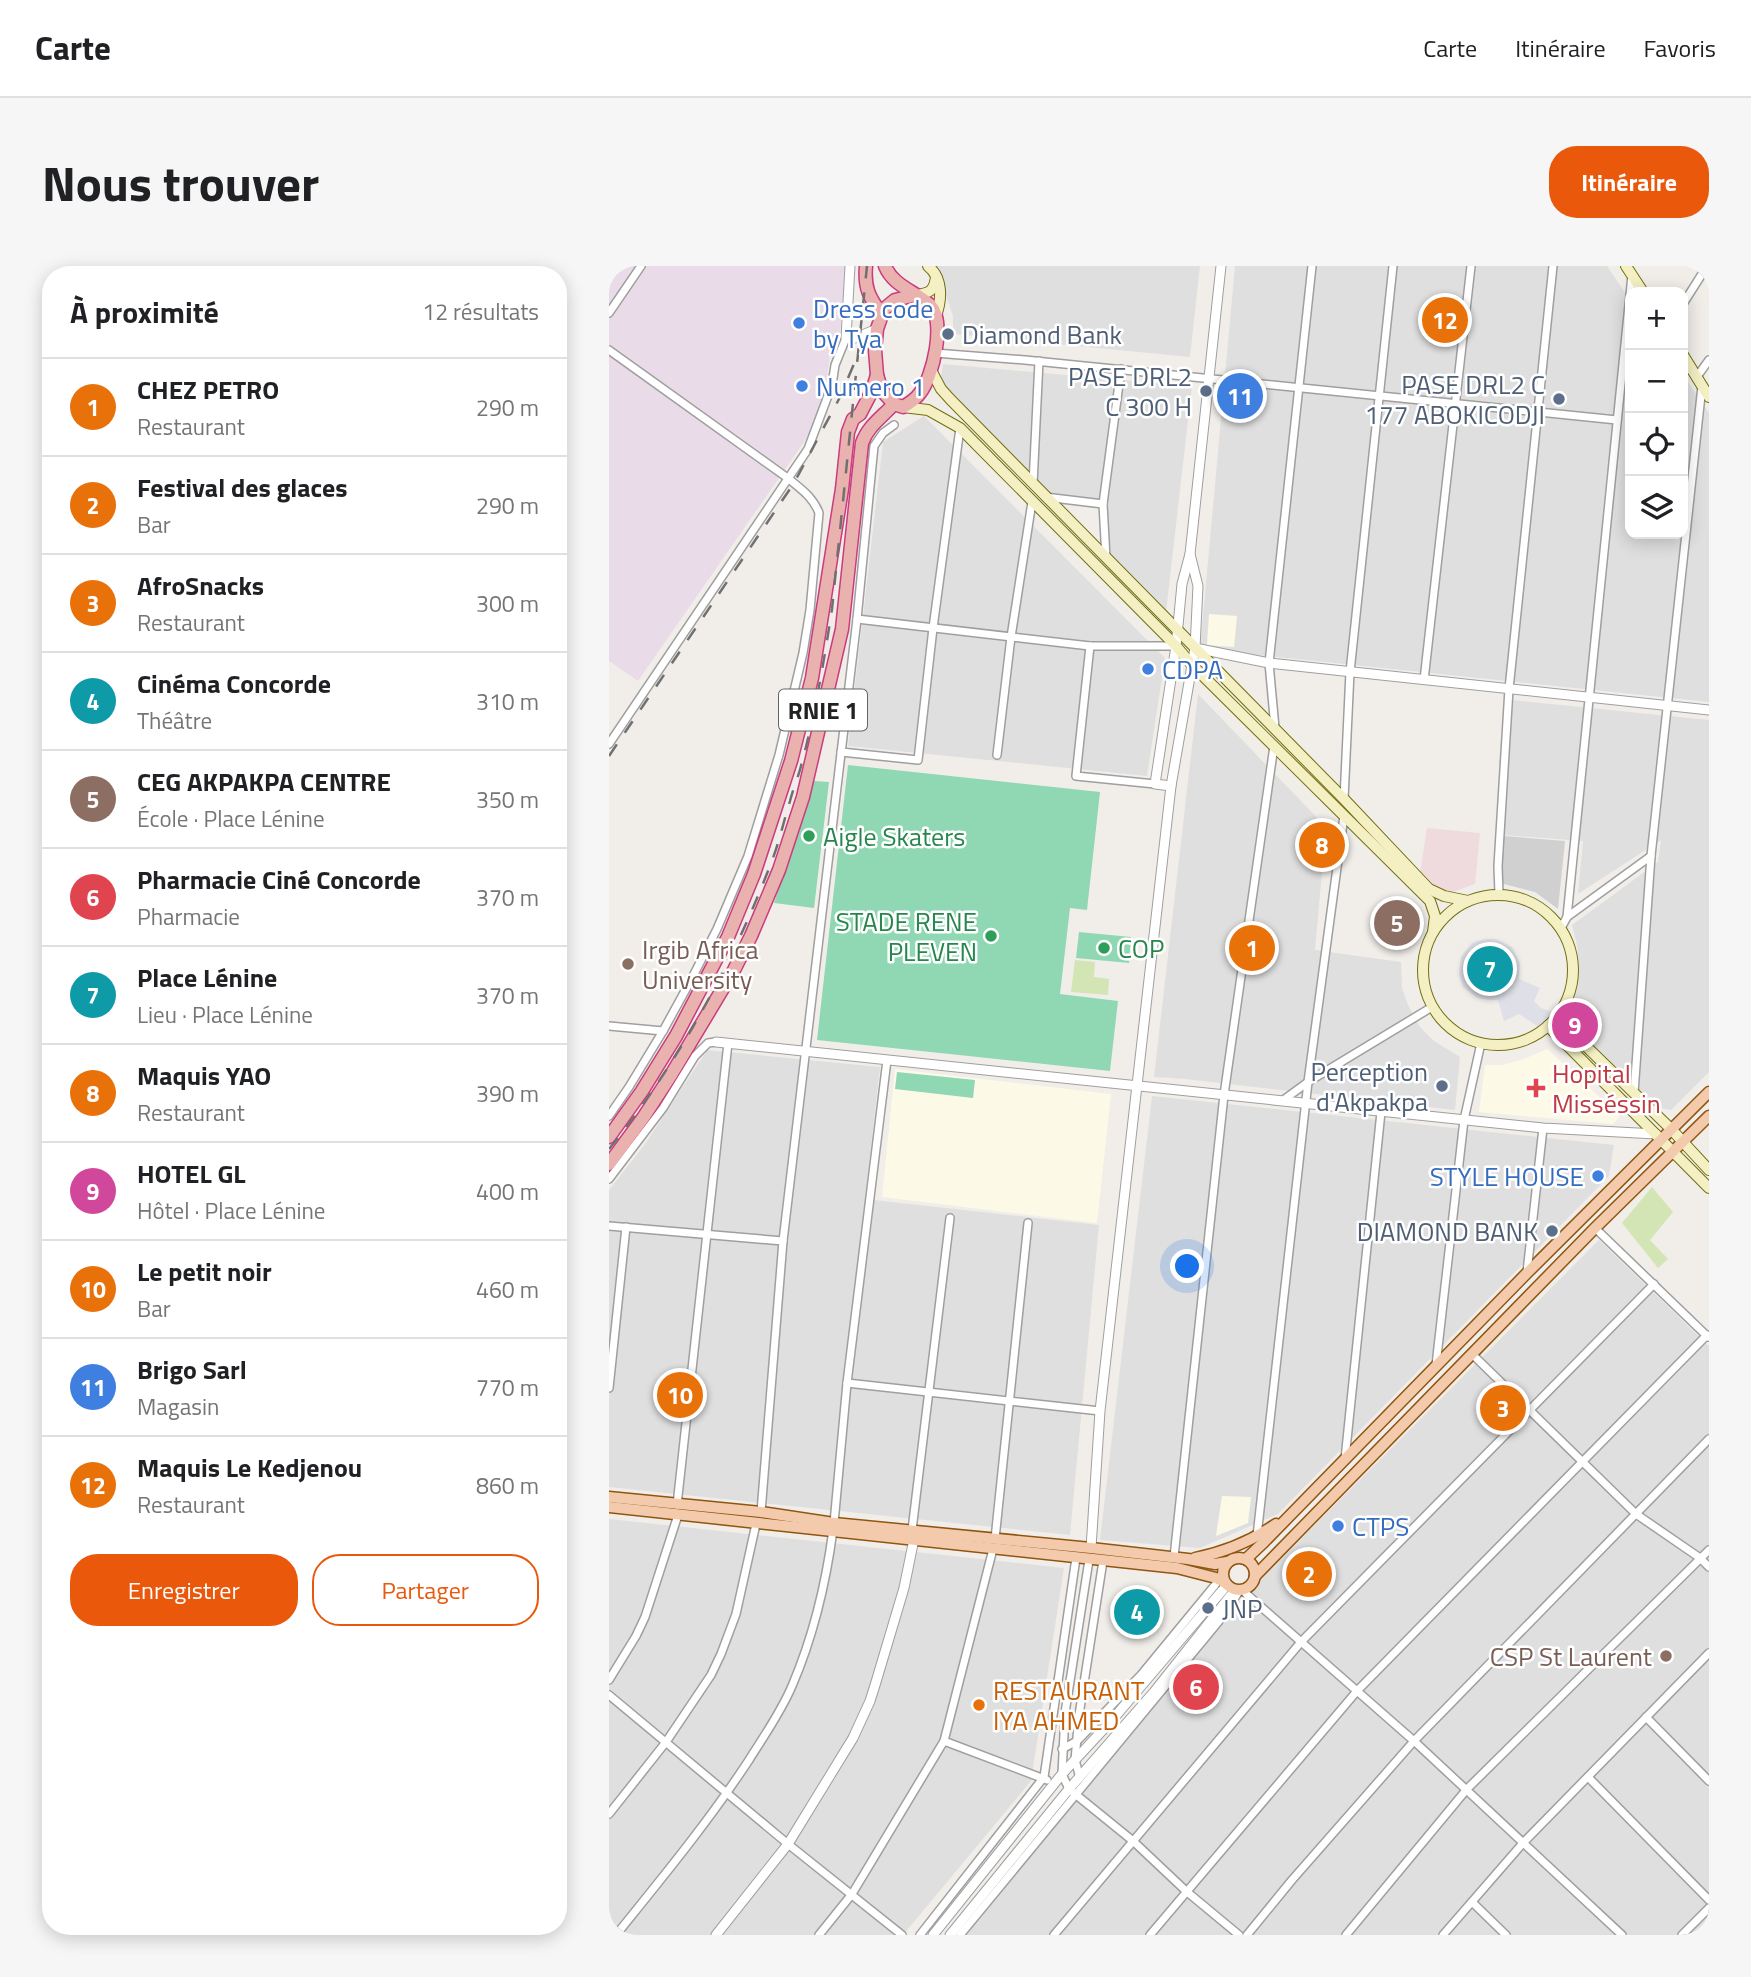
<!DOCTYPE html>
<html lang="fr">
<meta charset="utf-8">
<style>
:root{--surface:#fff;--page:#f6f6f6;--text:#202124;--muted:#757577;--line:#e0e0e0;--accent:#ea580c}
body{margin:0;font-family:"Titillium Web",sans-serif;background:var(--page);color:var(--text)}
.controls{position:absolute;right:21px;top:21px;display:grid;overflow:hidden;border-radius:14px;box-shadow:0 4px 18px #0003}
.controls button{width:63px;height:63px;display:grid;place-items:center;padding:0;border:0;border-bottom:2px solid var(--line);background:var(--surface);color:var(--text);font:35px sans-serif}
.you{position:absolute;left:579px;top:1001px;width:24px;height:24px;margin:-18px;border:5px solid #fff;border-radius:50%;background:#1a73e8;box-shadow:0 0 0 10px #1a73e833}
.badge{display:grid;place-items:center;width:46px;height:46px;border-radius:50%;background:var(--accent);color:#fff;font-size:23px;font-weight:700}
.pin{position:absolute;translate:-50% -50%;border:4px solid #fff;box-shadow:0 2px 7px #0006}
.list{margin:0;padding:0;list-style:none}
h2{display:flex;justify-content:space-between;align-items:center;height:91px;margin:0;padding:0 28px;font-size:30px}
h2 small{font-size:23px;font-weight:400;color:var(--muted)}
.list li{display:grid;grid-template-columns:46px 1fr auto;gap:21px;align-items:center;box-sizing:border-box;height:98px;padding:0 28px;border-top:2px solid var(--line)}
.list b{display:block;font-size:26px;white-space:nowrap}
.list p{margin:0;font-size:23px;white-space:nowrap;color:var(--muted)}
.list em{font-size:23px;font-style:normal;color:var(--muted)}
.actions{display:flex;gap:14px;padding:21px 28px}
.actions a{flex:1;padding:16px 0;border:2px solid var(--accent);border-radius:28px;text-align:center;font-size:24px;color:var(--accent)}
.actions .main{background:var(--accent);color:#fff}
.icon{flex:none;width:38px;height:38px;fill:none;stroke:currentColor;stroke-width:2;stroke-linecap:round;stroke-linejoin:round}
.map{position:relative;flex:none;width:1100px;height:1669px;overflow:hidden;border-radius:28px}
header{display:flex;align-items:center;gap:42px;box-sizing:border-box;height:98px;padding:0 35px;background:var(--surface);border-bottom:2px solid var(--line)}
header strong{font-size:33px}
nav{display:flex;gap:38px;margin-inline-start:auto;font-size:24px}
.intro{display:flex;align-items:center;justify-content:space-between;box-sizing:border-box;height:168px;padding:0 42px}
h1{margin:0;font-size:49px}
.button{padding:18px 32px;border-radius:28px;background:var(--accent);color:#fff;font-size:24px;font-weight:700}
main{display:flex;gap:42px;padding:0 42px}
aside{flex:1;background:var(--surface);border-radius:28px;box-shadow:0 4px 18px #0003}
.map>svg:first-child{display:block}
.residential{fill:#e0dfdf}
.commercial{fill:#efdbdd}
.industrial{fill:#e9dce8}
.education{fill:#fcfae7}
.religious{fill:#d0d0d0}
.grass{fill:#d3e5b5}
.pitch{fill:#90d7b3}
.plaza{fill:#dedfe7}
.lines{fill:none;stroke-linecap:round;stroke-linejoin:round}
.minor-casing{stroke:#9f9f9f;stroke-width:10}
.tertiary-casing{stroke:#9f9f9f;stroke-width:11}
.secondary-casing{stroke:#716f11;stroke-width:12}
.primary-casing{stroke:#905510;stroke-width:13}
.trunk-casing{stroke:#ca3b7f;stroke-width:15}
.minor{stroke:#fff;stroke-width:7}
.tertiary{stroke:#fff;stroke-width:9}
.secondary{stroke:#f4f0c4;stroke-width:10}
.primary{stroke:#f3cbac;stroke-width:10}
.trunk{stroke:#e9b2ae;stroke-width:12}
.rail{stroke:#707070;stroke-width:2.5;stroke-dasharray:14 14;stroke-linecap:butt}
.shop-dot{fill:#3f7fe0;stroke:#fff;stroke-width:2.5}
.service-dot{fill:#5c6f8a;stroke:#fff;stroke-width:2.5}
.leisure-dot{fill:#2e9e5b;stroke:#fff;stroke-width:2.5}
.education-dot{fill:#8d6e63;stroke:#fff;stroke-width:2.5}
.health-dot{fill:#e0444e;stroke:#fff;stroke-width:2.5}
.food-dot{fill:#e8710a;stroke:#fff;stroke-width:2.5}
.labels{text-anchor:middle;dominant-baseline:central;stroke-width:5;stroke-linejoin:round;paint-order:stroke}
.shield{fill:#fff;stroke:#646464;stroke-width:2}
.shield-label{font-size:24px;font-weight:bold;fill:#222}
.shop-label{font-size:26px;fill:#366cbe;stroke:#fff;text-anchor:start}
.service-label{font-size:26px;fill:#4e5e75;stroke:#fff;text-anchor:end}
.leisure-label{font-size:26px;fill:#27864d;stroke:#fff;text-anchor:start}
.education-label{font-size:26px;fill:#785e54;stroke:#fff;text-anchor:start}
.health-label{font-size:26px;fill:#be3a42;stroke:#fff;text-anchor:start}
.food-label{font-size:26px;fill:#c56008;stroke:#fff;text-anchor:start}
</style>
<header>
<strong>Carte</strong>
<nav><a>Carte</a><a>Itinéraire</a><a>Favoris</a></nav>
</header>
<div class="intro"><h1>Nous trouver</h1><a class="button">Itinéraire</a></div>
<main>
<aside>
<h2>À proximité<small>12 résultats</small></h2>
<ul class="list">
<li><span class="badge" style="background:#e8710a">1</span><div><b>CHEZ PETRO</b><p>Restaurant</p></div><em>290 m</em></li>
<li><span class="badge" style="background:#e8710a">2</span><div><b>Festival des glaces</b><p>Bar</p></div><em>290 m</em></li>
<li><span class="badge" style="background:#e8710a">3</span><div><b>AfroSnacks</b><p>Restaurant</p></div><em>300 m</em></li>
<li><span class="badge" style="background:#0f9aa8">4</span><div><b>Cinéma Concorde</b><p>Théâtre</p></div><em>310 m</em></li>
<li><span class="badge" style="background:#8d6e63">5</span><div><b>CEG AKPAKPA CENTRE</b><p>École · Place Lénine</p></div><em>350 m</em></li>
<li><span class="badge" style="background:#e0444e">6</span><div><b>Pharmacie Ciné Concorde</b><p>Pharmacie</p></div><em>370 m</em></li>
<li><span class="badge" style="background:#0f9aa8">7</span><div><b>Place Lénine</b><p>Lieu · Place Lénine</p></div><em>370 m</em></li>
<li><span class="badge" style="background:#e8710a">8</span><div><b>Maquis YAO</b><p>Restaurant</p></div><em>390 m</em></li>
<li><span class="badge" style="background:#d1479c">9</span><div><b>HOTEL GL</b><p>Hôtel · Place Lénine</p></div><em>400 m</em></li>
<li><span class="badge" style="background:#e8710a">10</span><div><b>Le petit noir</b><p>Bar</p></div><em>460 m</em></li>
<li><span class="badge" style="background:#3f7fe0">11</span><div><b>Brigo Sarl</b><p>Magasin</p></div><em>770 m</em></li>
<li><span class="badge" style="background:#e8710a">12</span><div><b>Maquis Le Kedjenou</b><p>Restaurant</p></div><em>860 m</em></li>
</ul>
<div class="actions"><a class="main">Enregistrer</a><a>Partager</a></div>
</aside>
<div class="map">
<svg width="1100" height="1669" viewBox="0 0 1100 1669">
<rect width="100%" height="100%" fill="#f1eeea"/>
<g class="residential">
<path d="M314 0H591L581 91 344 68V50L329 6 318 4Z"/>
<path d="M626 0H998L1021 34V268H1074V109L1100 147V436L591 383Z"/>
<path d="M334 98 583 120 557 346 492 290 498 234 432 227 330 124Z"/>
<path d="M315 150 556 392 538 510 239 480 274 176Z"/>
<path d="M589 428 717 561 706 684 792 696 793 722 799 739 811 761 825 775 851 791 846 844 576 813 545 811Z"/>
<path d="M903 434 1100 454V806L1062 844 1040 840 955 759 963 740 969 720 970 699 968 679 963 659 1049 596 1052 574 969 628 974 575 894 569Z"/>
<path d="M98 784 271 801 256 933 490 959 461 1269 0 1221V924L36 878Z"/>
<path d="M543 830 1005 879 1000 910 669 1248 591 1282 491 1274Z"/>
<path d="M990 974 1100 1080V1669H353L632 1333Z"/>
<path d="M0 1253 455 1302 422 1515 294 1669H0Z"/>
</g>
<path class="commercial" d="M818 562 871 567 866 618 844 626 834 625 826 622 811 607Z"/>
<path class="industrial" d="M0 0H237L231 69 223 73 213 150 29 415 0 395Z"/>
<g class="education">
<path d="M600 348 628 350 625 381 598 379Z"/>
<path d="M938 783 1011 850 1004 858 870 846 876 799H893L915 793Z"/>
<path d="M286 803 502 828 488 957 273 931Z"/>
<path d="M613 1230 642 1231 639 1257 607 1270Z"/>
</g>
<path class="religious" d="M895 570 956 575 949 643 926 626 891 617Z"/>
<g class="grass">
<path d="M466 694 486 696 485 711 500 713 499 729 462 726Z"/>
<path d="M1043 921 1064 946 1041 974 1059 993 1049 1002 1013 957Z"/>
</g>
<g class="pitch">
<path d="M239 499 491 526 478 644 461 642 451 728 509 735 501 805 208 774Z"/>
<path d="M205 515 220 516 205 642 165 637Z"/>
<path d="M470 666 522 671 520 697 467 692Z"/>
<path d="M288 806 366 814 364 832 286 823Z"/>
</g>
<path class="plaza" d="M875 673H887L903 681 911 697 910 713 931 722 925 735 932 742 949 748 934 764 910 748 895 755 889 734H880L868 732 854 721 850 709 852 691 863 677Z"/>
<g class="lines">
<g class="minor-casing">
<g id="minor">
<path d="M1074 38 1098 0"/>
<path d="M0 47 32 0"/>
<path d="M0 84 180 213C193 224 204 231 210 247L201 344 194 387 170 489 139 590 108 663 82 714 54 765 20 821 0 850"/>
<path d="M326 87 416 94 1008 154"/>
<path d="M1087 112 1100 94"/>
<path d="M424 218 430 95"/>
<path d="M436 231 494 238"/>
<path d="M497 292 494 238 512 103"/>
<path d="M248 353 481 380H567"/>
<path d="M481 380 467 510 546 518"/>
<path d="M815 414 862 0"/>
<path d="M666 462 660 397 703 0"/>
<path d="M0 478 199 183 223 119 226 99 237 72"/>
<path d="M232 486 309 494 324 362 351 162"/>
<path d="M388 489 402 371 423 236"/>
<path d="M735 533 741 406 784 0"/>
<path d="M890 628 889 600 900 423 944 0"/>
<path d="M958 651 1023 9"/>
<path d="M952 662 958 651 1042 590"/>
<path d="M0 760 54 765"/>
<path d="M1025 827 1042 590 1093 120"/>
<path d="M673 835 699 816 823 741"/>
<path d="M0 913 54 842 86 790 99 777 107 776"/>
<path d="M0 960 174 975"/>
<path d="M986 962 1099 1071"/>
<path d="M918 1006 934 862"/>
<path d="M863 1088 1027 1248 1091 1292 1100 1301"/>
<path d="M827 1099 855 854 872 777"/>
<path d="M238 1117 491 1145"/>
<path d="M0 1122 17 961"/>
<path d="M736 1193 772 846"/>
<path d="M68 1239 119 777"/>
<path d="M152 1246 174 975 248 353 265 180 274 167 285 159"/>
<path d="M225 1257 238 1117 278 794"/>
<path d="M303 1264 341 952"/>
<path d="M648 1270 699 816 735 550"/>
<path d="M386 1273 419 957"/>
<path d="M565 1291 615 829 665 480"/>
<path d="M480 1294 456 1447 453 1508 460 1523 524 1575 577 1625 630 1669"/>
<path d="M633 1324 805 1475 1013 1669"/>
<path d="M0 1414 27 1370 36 1351 69 1249"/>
<path d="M0 1429 179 1578 293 1669"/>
<path d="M1037 1451 1100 1515"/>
<path d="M335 1475 438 1514"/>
<path d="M453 1483 468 1475 532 1409 611 1313"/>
<path d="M979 1511 1100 1634"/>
<path d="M471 1512 466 1494 470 1449 494 1295"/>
<path d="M0 1548 57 1476 102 1409 112 1388 127 1348 147 1258"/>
<path d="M863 1636 897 1669"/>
<path d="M7 1669C53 1612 100 1555 140 1494 155 1470 172 1446 183 1420 204 1371 217 1317 224 1264"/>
<path d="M210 1669 243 1628 335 1475 384 1283"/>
<path d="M311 1669 435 1511 467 1292"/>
<path d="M351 1669 610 1355 631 1324"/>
<path d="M445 1669 692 1376 1045 1018"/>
<path d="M541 1669 748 1425 1098 1069"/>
<path d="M638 1669 683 1614 805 1475 1100 1173"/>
<path d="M737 1669 858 1523 1100 1284"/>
<path d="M834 1669 914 1577 1100 1387"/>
<path d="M1073 1669 1100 1642"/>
</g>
</g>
<g class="tertiary-casing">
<g id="tertiary">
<path d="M241 0 237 72H246L268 63"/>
<path d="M586 382 660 397 1100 444"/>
<path d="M562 520 546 518 567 380 573 318 581 288 612 0"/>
<path d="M107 776 934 862 1047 868"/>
<path d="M482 1282 491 1145 562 520 586 382 589 320 581 288"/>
<path d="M107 1669 179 1578 244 1472 261 1435 267 1416 295 1322 305 1273"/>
<path d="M324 1669 453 1508 504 1453 618 1319"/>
<path d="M341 1669 460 1523 545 1426 626 1324"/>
</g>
</g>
<g class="secondary-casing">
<g id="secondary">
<path d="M319 0C334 12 333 33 327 50"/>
<path d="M1017 0 1034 26"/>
<path d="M307 29C321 27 325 25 327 11"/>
<path d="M1074 89 1100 131"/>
<path d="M322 104 332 123 341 133 735 533 820 623 835 630 859 635"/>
<path d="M294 141 319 144 351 162 567 380 583 399 821 635 826 650 824 666"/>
<circle cx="889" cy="704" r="75"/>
<path d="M947 751 1063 864 1100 904"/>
<path d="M939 760 1100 922"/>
</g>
</g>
<g class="primary-casing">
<g id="primary">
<path d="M0 1231 152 1246 225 1257 482 1282 579 1293 606 1298 618 1296"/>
<path d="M0 1241 568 1302 607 1312 616 1317"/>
<circle cx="630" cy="1308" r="16"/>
<path d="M586 1292C616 1286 641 1276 667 1258"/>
<path d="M637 1293 655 1276 918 1007 1100 826"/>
<path d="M646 1310 986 962 1100 850"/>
</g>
</g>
<g class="trunk-casing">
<g id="trunk">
<path d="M257 0C255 22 260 31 273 49"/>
<path d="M268 109 273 125 285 138"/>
<path d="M0 871 33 825 67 770 119 671 145 608 182 495 203 412 233 223 239 166 244 153 251 148 263 125 268 109 266 84 268 63 275 43 286 34 307 29"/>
<path d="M0 898 34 852 62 809 125 704 142 670 170 604 194 531 233 363 253 177C259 160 273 151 285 138L294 141C301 137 307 133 311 127 324 111 337 55 321 39 306 25 284 20 276 0"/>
</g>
</g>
<use href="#minor" class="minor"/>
<use href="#tertiary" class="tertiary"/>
<use href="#secondary" class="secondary"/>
<use href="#primary" class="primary"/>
<use href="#trunk" class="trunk"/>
<g class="rail">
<path d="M0 490 185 217 230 133 245 98"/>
<path d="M0 883C70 796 125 696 164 592 171 573 175 554 181 535 184 523 189 512 192 500 206 449 215 395 223 343L258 0"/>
</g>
</g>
<g class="shop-dot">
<circle cx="190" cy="57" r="7"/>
<circle cx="193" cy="120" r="7"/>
<circle cx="539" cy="403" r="7"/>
<circle cx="989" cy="910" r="7"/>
<circle cx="729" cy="1260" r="7"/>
</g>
<g class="service-dot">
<circle cx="339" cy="68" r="7"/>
<circle cx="597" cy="125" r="7"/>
<circle cx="950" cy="133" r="7"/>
<circle cx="833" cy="820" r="7"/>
<circle cx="943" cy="965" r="7"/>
<circle cx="599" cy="1342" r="7"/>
</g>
<g class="leisure-dot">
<circle cx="200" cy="570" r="7"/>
<circle cx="382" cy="670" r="7"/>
<circle cx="495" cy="682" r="7"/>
</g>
<g class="education-dot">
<circle cx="19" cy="698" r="7"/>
<circle cx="1057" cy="1390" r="7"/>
</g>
<path class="health-dot" d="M923.5 811.5h7v7h7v7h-7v7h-7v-7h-7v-7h7z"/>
<circle class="food-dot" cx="370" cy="1439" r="7"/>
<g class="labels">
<rect class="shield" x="170" y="423.5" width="88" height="41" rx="5"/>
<g class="shield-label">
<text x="214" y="444">RNIE 1</text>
</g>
<g class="shop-label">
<text x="204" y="42">Dress code<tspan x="204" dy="30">by Tya</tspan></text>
<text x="207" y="120">Numero 1</text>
<text x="553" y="403">CDPA</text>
<text x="975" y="910" text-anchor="end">STYLE HOUSE</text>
<text x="743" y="1260">CTPS</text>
</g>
<g class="service-label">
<text x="353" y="68" text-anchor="start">Diamond Bank</text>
<text x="583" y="110">PASE DRL2<tspan x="583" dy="30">C 300 H</tspan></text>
<text x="936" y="118">PASE DRL2 C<tspan x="936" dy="30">177 ABOKICODJI</tspan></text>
<text x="819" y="805">Perception<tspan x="819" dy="30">d'Akpakpa</tspan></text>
<text x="929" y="965">DIAMOND BANK</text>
<text x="613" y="1342" text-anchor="start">JNP</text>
</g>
<g class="leisure-label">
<text x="214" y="570">Aigle Skaters</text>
<text x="368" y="655" text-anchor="end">STADE RENE<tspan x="368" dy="30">PLEVEN</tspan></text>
<text x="509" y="682">COP</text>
</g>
<g class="education-label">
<text x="33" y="683">Irgib Africa<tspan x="33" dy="30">University</tspan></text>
<text x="1043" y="1390" text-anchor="end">CSP St Laurent</text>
</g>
<g class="health-label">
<text x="943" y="807">Hopital<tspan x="943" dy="30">Misséssin</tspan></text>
</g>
<g class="food-label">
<text x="384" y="1424">RESTAURANT<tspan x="384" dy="30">IYA AHMED</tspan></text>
</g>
</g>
</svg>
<div class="controls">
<button>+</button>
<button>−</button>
<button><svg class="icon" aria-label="locate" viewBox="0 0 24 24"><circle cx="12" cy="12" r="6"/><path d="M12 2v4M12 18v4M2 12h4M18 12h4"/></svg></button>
<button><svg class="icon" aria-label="layers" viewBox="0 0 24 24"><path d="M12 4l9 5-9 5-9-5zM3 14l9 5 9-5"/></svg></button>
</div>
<div class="you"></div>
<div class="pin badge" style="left:643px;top:682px;background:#e8710a">1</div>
<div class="pin badge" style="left:700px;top:1308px;background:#e8710a">2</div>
<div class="pin badge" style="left:894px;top:1142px;background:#e8710a">3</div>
<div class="pin badge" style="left:528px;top:1346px;background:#0f9aa8">4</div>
<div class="pin badge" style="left:788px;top:657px;background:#8d6e63">5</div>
<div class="pin badge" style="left:587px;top:1421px;background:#e0444e">6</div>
<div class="pin badge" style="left:881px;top:703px;background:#0f9aa8">7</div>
<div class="pin badge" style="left:713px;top:579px;background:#e8710a">8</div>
<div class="pin badge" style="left:966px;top:759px;background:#d1479c">9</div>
<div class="pin badge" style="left:71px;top:1129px;background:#e8710a">10</div>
<div class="pin badge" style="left:631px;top:130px;background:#3f7fe0">11</div>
<div class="pin badge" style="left:836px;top:54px;background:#e8710a">12</div>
</div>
</main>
